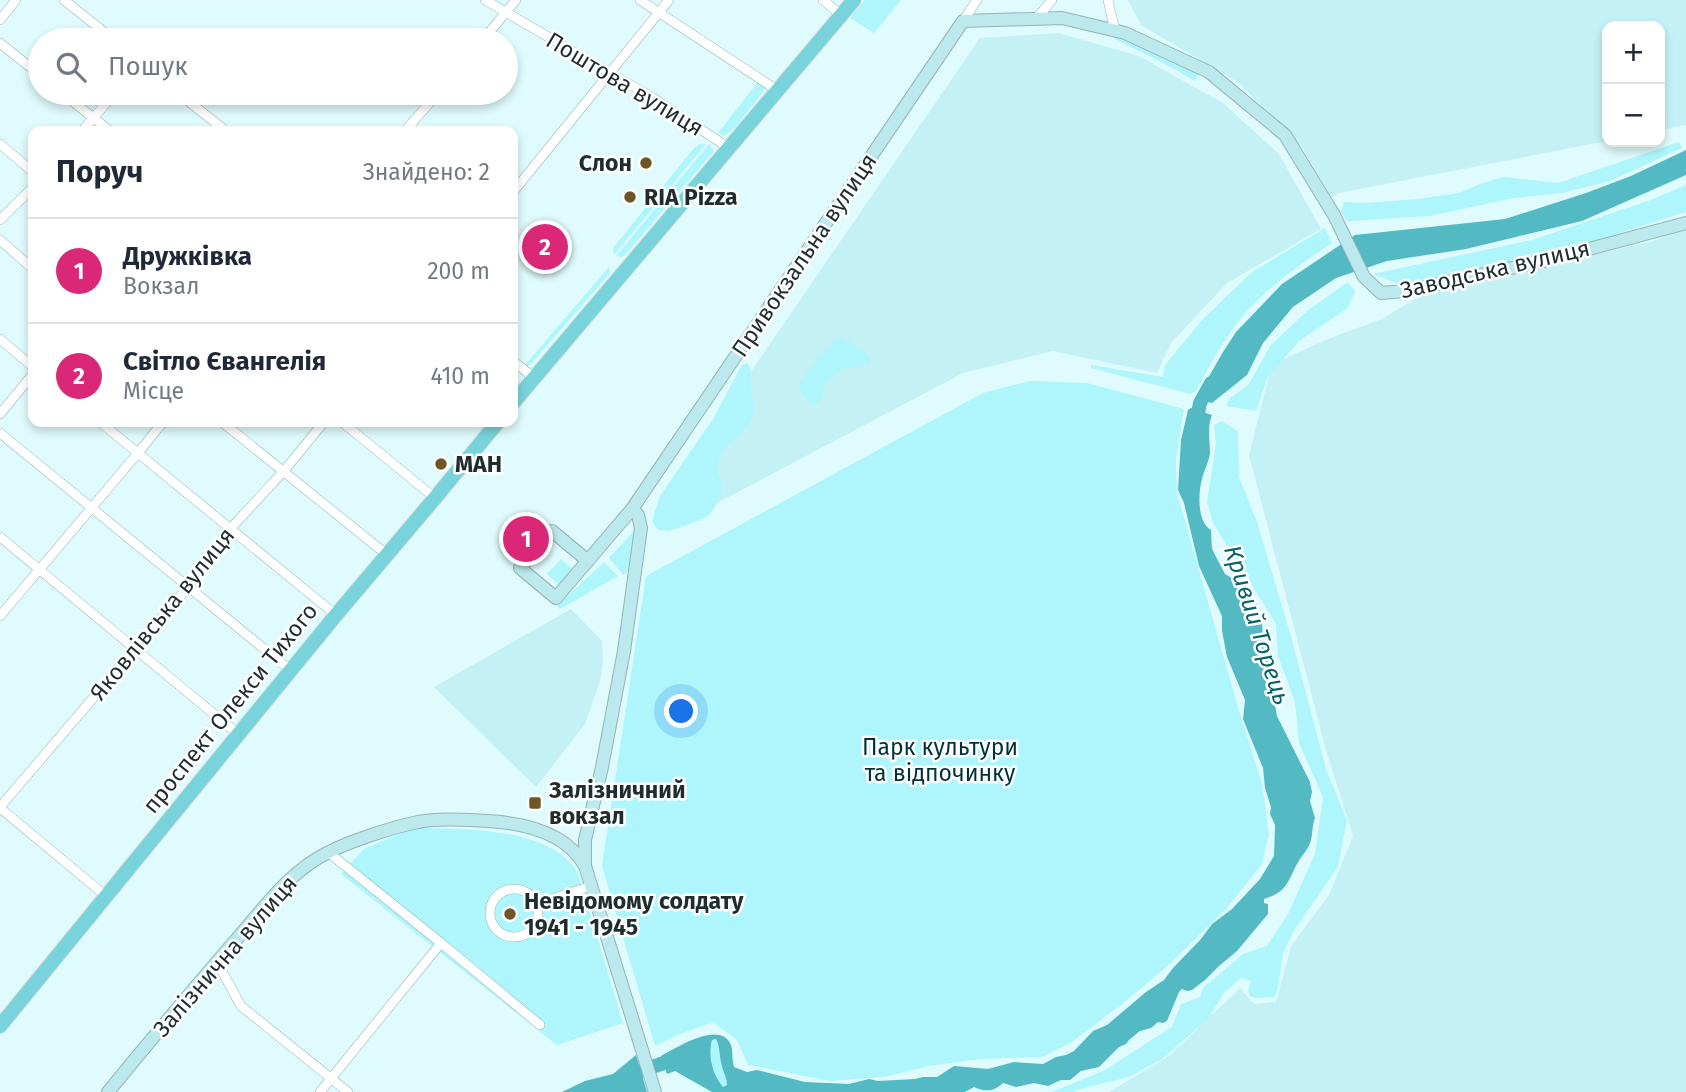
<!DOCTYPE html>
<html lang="uk">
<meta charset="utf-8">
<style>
:root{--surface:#fff;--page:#f6f6f7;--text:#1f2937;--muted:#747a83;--line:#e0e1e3;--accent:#db2777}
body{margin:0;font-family:"Fira Sans",sans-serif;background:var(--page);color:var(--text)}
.controls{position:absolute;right:21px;top:21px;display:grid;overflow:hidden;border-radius:14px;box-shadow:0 4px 10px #0003}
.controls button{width:63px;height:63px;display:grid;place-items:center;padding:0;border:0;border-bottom:2px solid var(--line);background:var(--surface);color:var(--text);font:35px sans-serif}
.you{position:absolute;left:682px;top:712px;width:24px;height:24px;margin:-18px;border:5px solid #fff;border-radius:50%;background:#1a73e8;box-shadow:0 0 0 10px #1a73e833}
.badge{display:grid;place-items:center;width:46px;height:46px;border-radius:50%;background:var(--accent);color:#fff;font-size:23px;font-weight:700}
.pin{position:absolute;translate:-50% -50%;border:4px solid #fff;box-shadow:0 2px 7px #0006}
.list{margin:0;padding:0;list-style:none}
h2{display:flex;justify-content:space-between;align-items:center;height:91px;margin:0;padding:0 28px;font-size:30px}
h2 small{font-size:23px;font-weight:400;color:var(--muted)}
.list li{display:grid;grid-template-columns:46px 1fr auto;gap:21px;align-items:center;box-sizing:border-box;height:105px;padding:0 28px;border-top:2px solid var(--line)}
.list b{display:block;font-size:26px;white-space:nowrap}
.list p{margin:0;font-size:23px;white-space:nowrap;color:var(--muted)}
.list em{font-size:23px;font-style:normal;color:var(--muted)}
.icon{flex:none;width:38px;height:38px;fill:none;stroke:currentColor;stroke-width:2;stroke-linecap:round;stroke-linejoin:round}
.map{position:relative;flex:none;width:1686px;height:1092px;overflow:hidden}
.search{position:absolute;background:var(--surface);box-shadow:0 4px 10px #0003;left:28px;top:28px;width:490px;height:77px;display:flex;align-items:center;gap:18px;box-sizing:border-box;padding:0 24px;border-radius:38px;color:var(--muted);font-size:26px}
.panel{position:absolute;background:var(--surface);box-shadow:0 4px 10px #0003;left:28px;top:126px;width:490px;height:301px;border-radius:14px}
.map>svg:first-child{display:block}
.built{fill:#c4f1f6}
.green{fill:#aef5fc}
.water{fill:#53bac4;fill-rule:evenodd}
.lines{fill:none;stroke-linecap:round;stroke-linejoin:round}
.river{stroke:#53bac4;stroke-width:14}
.street-casing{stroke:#93b4b7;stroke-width:10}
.secondary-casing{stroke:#93b4b7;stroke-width:14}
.primary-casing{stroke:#dbddde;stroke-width:16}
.street{stroke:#fff;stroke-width:9}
.secondary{stroke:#bce9ed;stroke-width:12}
.primary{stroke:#79d3da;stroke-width:14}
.poi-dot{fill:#6e5627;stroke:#fff;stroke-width:2.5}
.labels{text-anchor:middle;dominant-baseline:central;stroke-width:5;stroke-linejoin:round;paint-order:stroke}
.street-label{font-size:23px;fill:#1f2d2e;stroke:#fff}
.poi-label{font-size:23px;font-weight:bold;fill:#1f2d2e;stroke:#fff;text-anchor:start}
.park-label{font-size:23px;fill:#003237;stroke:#fff}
.water-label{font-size:24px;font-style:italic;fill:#07636a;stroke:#fff}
</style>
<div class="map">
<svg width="1686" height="1092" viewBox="0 0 1686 1092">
<rect width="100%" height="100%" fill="#dffbfd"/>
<g class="built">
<path d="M1128 0H1686V125L1660 130V26H1607V141L1339 193 1332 198 1303 149 1239 83 1141 25Z"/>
<path d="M1059 33 1139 56 1223 103 1279 154 1321 229 1227 283 1171 343 1157 373 1053 351 963 373 672 527 658 507 980 38Z"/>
<path d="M1686 228V1092H1109L1169 1056 1240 988 1254 1004 1276 1002 1291 946 1329 895 1353 836 1326 750 1249 455 1272 364 1328 339 1382 319 1420 296 1653 241Z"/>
<path d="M571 609 602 641 603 659 600 681 585 724 536 787 434 687Z"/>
</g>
<g class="green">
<path d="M865 0H901L874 33 850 18Z"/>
<path d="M1115 36 1147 48 1199 74 1195 81 1165 64 1115 39Z"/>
<path d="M758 82 764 86 765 89 735 128 724 136 718 133Z"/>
<path d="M1679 142 1682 148 1610 181 1562 193 1514 198 1430 216 1351 221 1348 222 1341 212 1344 202 1365 203 1418 199 1459 193 1480 184 1503 177 1558 183Z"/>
<path d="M700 144H706L614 255 613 248 694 148Z"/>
<path d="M709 144 714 151 626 254 622 257 616 256Z"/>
<path d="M1686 185V212L1572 248 1403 286 1373 274 1532 240 1648 201Z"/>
<path d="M1325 228 1332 243C1304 262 1273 283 1250 308 1228 331 1210 364 1196 391L1190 394 1091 368V365L1163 377 1165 365 1203 319 1252 272Z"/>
<path d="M609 267 610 273 531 364 527 367 525 365Z"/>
<path d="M1348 282 1355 291 1348 308 1299 341 1268 377 1256 411 1226 406 1229 399 1249 384 1270 346 1307 311Z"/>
<path d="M839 337C850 343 866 349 871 361L868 365C853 366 835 370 826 383 822 389 822 398 818 405L814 406 803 395 799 385 816 360Z"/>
<path d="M747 363C753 370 750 375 750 383 751 395 756 403 753 415 748 436 724 441 718 461 714 472 722 478 722 487 723 496 714 510 708 516 704 519 673 531 667 531 666 531 658 530 657 529L652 521 660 496 713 419 742 365Z"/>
<path d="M1030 381 1087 383 1184 409 1176 459 1177 493 1238 707 1262 783 1269 835 1262 864 1226 909 1170 964 1122 1004 1072 1042 1042 1057 982 1059 929 1066 885 1077 831 1081 748 1065 737 1040 713 1022 677 1035 655 1046 602 866 646 576 983 393Z"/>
<path d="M1222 421 1238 431 1239 477 1257 522 1292 640 1326 769 1347 820 1338 867 1293 932 1283 954 1278 988 1275 997 1255 998 1250 996 1248 991 1251 981 1241 978 1223 994 1209 1018 1162 1059 1129 1077 1077 1090 1075 1092H1052L1103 1071 1172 1027 1181 1004 1200 997 1203 988 1243 954 1267 946 1288 914 1315 854 1323 797 1299 743 1295 702 1278 656 1276 624 1213 523 1207 502 1216 444 1214 425Z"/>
<path d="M636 529 632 569 623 575 609 558Z"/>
<path d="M561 559 574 571 560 586 547 574Z"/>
<path d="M604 562 618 576 560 609 557 606Z"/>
<path d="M424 828C470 829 553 829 578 873L623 1023 557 1045 341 874 364 849 405 831Z"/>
<path d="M717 1039C720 1047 719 1054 721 1062 722 1070 727 1077 727 1085L722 1087C712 1074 708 1056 712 1040Z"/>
</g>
<g class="water">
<path d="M1686 150V175L1582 221 1466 249 1387 261 1336 278 1293 307 1263 343 1247 375 1212 403 1196 399 1223 352 1236 332 1282 284 1355 235 1505 219 1586 193 1631 176Z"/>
<path d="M1191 408 1212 415C1207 427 1210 440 1210 453 1209 462 1204 470 1202 479 1198 493 1197 522 1211 530L1212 549 1225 574 1242 584 1257 604 1262 623 1263 638 1268 656V667L1277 716 1310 782 1312 792 1310 801 1315 818C1312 825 1313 832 1311 840 1309 848 1304 853 1300 859 1287 880 1290 891 1264 899V903L1268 904V914L1237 951 1219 966 1205 980 1192 990 1187 991 1182 989 1179 992 1167 1021 1163 1023 1158 1022 1151 1028 1140 1031 1129 1040 1126 1044 1119 1047 1099 1067 1081 1071 1070 1080H1061L1048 1086 1034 1083 1016 1087 1003 1083C994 1092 985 1092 974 1087L965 1092H712L675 1071 667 1074 661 1056C675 1049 720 1019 731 1045 733 1051 732 1060 734 1067L747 1072 757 1070 805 1082 849 1084 869 1079 878 1081 915 1079 923 1077H937L954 1066 988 1069 1014 1062 1043 1064 1056 1057 1066 1055 1074 1051 1093 1031 1107 1025 1146 992 1164 980 1173 968 1201 939 1212 924 1232 909 1260 879 1274 856 1275 825 1270 814 1271 807 1265 788 1263 768 1243 719 1245 700 1227 657 1222 631V616L1199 566 1184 503 1178 490 1181 440 1188 410ZM716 1039C720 1046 719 1054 721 1062 722 1070 727 1077 727 1085L723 1087C712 1074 708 1056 712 1040Z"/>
<path d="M636 1055 647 1092H562L585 1081 613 1074Z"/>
</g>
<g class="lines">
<g class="river">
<path d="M1195 429 1200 403 1211 383"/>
<path d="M637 1072 670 1061 681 1060"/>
</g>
<g class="street-casing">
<g id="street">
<path d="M64 0 114 40"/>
<path d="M485 0 653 98 729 148"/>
<path d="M640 0 777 90"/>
<path d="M823 0 841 15"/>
<path d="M1108 0 1115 31"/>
<path d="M1036 19 1052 0"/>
<path d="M0 20 16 0"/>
<path d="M963 21 977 0"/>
<path d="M483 40 516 0"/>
<path d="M0 43 40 75"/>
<path d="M62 93 110 131"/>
<path d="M178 93 226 131"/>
<path d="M82 131 115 93"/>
<path d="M405 131 438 93"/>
<path d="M0 144 33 172"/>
<path d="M513 192 669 0"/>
<path d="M0 220 33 187"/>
<path d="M0 240 33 269"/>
<path d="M0 339 33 367"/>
<path d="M513 361 533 377"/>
<path d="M0 414 33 374"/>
<path d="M100 422 336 615"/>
<path d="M222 422 386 554"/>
<path d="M342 422 435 498"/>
<path d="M0 433 290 670"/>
<path d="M0 537 238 734"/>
<path d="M0 616 138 453 163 422"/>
<path d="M0 807 188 587 231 528 283 472 324 422"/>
<path d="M0 808 106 896"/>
<circle cx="514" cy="913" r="24"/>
<path d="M536 904 591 886"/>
<path d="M441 943 540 1025"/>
<path d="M217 962 241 1006 348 1092"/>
<path d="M320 1092 441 943 328 852"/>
</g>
</g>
<g class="secondary-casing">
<g id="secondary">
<path d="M632 509 963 21 1062 18 1125 33 1209 72 1285 135 1334 215 1364 277 1381 293 1406 291 1548 260 1686 223"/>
<path d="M585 865V840L602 767 624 651 641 528 638 515 632 509 556 598 520 568 552 531 588 561"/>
<path d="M108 1092C150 1041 192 990 235 941 263 909 289 872 327 853 350 841 393 827 418 822 441 818 465 820 488 821 523 823 566 832 585 866L655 1092"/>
</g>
</g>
<g class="primary-casing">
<g id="primary">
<path d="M513 403 854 0"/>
<path d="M0 1026 336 615 435 498 498 422"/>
</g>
</g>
<use href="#street" class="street"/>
<use href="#secondary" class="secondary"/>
<use href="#primary" class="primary"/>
</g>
<g class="poi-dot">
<circle cx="646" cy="163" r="7"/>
<circle cx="630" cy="197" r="7"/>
<circle cx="441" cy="464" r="7"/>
<rect x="528" y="796" width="14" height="14" rx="3.5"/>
<circle cx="510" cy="914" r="7"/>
</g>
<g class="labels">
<g class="street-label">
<text transform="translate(625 84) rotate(31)">Поштова вулиця</text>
<text transform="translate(804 255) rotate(-56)">Привокзальна вулиця</text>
<text transform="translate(1495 269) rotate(-13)">Заводська вулиця</text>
<text transform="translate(162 614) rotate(-51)">Яковлівська вулиця</text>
<text transform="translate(230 708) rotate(-51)">проспект Олекси Тихого</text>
<text transform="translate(225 956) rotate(-49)">Залізнична вулиця</text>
</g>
<g class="poi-label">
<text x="632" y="163" text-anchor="end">Слон</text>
<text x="644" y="197">RIA Pizza</text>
<text x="455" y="464">МАН</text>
<text x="549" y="790">Залізничний<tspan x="549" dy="26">вокзал</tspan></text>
<text x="524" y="901">Невідомому солдату<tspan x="524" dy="26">1941 - 1945</tspan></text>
</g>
<g class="park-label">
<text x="940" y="747">Парк культури<tspan x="940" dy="26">та відпочинку</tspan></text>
</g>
<g class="water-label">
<text transform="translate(1257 625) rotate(72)">Кривий Торець</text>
</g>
</g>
</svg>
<div class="controls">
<button>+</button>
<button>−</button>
</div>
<div class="you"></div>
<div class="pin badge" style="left:526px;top:539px">1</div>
<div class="pin badge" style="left:545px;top:247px">2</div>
<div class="search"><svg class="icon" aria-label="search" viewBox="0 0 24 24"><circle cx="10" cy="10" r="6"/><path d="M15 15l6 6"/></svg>Пошук</div>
<section class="panel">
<h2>Поруч<small>Знайдено: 2</small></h2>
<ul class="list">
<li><span class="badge">1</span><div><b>Дружківка</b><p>Вокзал</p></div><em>200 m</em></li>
<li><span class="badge">2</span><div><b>Світло Євангелія</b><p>Місце</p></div><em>410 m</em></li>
</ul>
</section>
</div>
